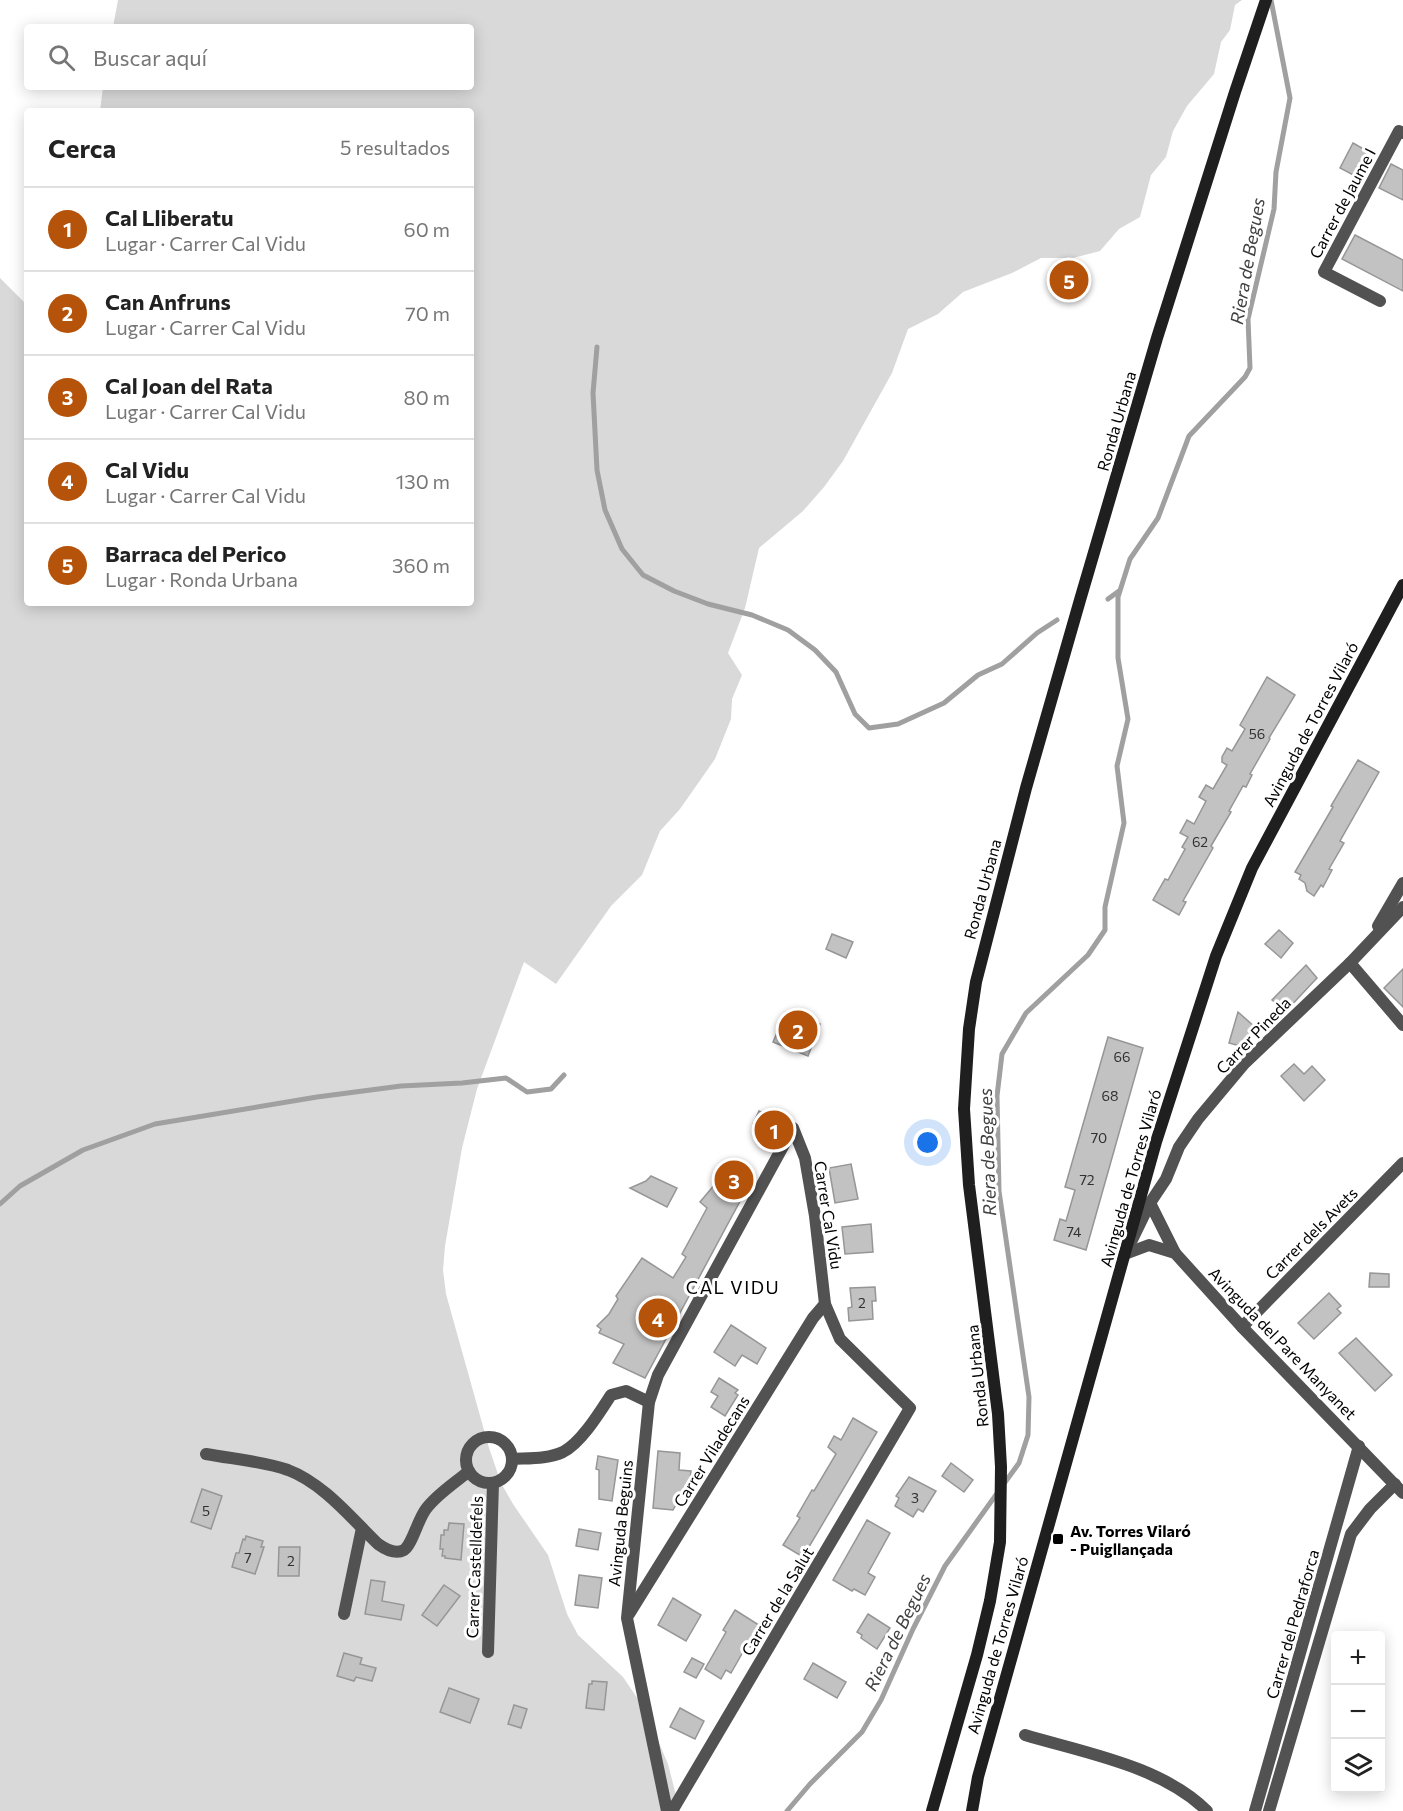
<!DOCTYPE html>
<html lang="es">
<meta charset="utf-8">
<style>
:root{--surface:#fff;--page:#f2f2f2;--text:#222;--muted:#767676;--line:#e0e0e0;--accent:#b45309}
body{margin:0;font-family:Commissioner,sans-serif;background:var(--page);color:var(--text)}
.controls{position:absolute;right:18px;bottom:18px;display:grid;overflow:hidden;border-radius:6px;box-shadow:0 3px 15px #0003}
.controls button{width:54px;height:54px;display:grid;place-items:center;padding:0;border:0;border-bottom:2px solid var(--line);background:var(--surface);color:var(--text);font:30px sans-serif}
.you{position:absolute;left:928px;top:1143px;width:21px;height:21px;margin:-15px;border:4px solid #fff;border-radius:50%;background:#1a73e8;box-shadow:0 0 0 9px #1a73e833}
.badge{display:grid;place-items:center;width:39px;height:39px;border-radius:50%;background:var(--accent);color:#fff;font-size:20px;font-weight:700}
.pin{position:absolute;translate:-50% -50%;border:3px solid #fff;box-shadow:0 2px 6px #0006}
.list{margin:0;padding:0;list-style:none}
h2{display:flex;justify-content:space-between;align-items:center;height:78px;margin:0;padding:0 24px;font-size:26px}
h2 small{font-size:20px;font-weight:400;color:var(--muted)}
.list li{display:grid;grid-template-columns:39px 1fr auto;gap:18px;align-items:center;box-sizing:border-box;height:84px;padding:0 24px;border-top:2px solid var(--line)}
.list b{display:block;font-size:22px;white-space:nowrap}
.list p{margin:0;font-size:20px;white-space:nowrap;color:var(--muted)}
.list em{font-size:20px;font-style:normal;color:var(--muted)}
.icon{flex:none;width:33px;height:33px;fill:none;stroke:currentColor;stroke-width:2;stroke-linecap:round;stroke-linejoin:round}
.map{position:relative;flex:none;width:1403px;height:1811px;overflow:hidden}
.search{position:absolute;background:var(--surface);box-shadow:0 3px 15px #0003;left:24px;top:24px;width:450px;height:66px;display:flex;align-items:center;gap:15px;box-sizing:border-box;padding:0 21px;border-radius:6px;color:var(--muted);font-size:22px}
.panel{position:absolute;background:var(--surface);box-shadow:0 3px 15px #0003;left:24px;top:108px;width:450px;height:498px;border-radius:6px}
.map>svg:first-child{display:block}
.green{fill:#d9d9d9}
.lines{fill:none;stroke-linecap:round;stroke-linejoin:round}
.stream{stroke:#a0a0a0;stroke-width:5}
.building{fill:#c2c2c2;stroke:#969696;stroke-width:1.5}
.street{stroke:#525252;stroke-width:12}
.secondary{stroke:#1f1f1f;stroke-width:12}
.poi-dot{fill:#000;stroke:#fff;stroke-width:2}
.labels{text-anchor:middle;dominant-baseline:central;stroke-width:6;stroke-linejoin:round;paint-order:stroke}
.number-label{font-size:14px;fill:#303030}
.street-label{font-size:16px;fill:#000;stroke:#fff}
.poi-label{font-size:16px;font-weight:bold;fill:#000;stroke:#fff;text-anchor:start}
.water-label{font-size:18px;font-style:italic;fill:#414141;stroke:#fff}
.neighbourhood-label{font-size:18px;letter-spacing:1.5px;fill:#000;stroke:#fff}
</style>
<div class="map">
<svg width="1403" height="1811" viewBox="0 0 1403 1811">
<rect width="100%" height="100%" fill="#fff"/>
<path class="green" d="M118 0H1242L1235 5 1230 30 1221 42 1214 74 1187 106 1173 131 1166 157 1151 175 1140 217 1119 229 1100 251 1073 258H1041L1012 273 963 292 938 314 908 329 892 373 843 461 824 487 803 511 759 548 745 608 728 653 742 675 732 699 731 719 715 759 680 809 660 831 642 875 611 906 556 984 524 962 477 1089 462 1148 445 1246 443 1270 446 1294 489 1448 501 1483 513 1504 548 1555 567 1614 578 1635 623 1677 644 1708 668 1764 680 1811H0V278L27 305V603H471V111H100L103 87H471V27H113Z"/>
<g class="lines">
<g class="stream">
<path d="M597 347 593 393 597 470 605 510 622 549 643 575 674 591 708 604 752 615 788 630 815 650 836 672 855 714 869 728 898 724 944 703 978 675 1002 664 1037 633 1057 620"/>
<path d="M1108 599 1119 591"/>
<path d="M0 1204 20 1186 83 1150 155 1124 317 1097 401 1086 462 1083 506 1078 527 1092 551 1089 564 1075"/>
<path d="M1003 1485 1019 1463 1028 1435 1029 1397 999 1191 997 1096 1002 1054 1026 1013 1088 955 1105 930V907L1124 823 1117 766 1128 719 1118 658V597L1130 559 1158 518 1189 436 1245 377 1250 368 1248 319 1274 209 1276 172 1290 98 1271 0"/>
<path d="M787 1811 810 1784 862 1732 881 1700 913 1629 945 1566 998 1492"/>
</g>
</g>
<g class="building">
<path d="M1353 143 1369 152 1357 177 1340 168Z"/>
<path d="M1391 164 1403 170V200L1379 188Z"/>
<path d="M1355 235 1403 260V291L1342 259Z"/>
<path d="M1069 263 1086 274 1070 299 1052 286Z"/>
<path d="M1267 677 1295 695 1269 738 1270 739 1250 774 1252 775 1246 787 1243 786 1229 811 1231 812 1211 846 1213 848 1183 901 1186 902 1179 915 1153 900 1165 879 1168 880 1185 849 1182 847 1188 837 1180 833 1187 820 1194 824 1206 801 1199 797 1206 785 1213 789 1227 765 1222 762V757L1227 748 1232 751 1245 729 1240 725Z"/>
<path d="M1358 760 1379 772 1340 841 1344 843 1329 869 1332 870 1323 887 1321 885 1314 896 1307 891 1305 883 1299 879 1301 875 1295 872 1333 807 1331 806Z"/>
<path d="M1279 930 1293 943 1281 958 1265 944Z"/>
<path d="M832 934 853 942 846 958 826 949Z"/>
<path d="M1306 965 1317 978 1286 1011 1272 1000Z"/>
<path d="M1403 969V1007L1384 988Z"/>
<path d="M786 1012 820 1024 808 1056 773 1042Z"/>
<path d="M1238 1012 1256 1028 1248 1048 1229 1043Z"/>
<path d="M1108 1037 1143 1048 1086 1250 1054 1240 1060 1219 1066 1221 1075 1190 1065 1187Z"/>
<path d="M1294 1064 1304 1074 1312 1066 1325 1080 1304 1101 1281 1076Z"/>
<path d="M759 1111 786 1123 779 1136 753 1124Z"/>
<path d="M727 1161 753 1177 645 1378 613 1363 624 1344 599 1333 601 1329 597 1326 609 1314 618 1299 616 1296 642 1258 673 1278 686 1257 682 1254 707 1208 700 1202 716 1183Z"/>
<path d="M851 1164 858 1199 835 1203 829 1168Z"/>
<path d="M651 1176 677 1188 667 1207 630 1188 646 1181Z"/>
<path d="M871 1224 873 1252 845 1254 842 1227Z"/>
<path d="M1370 1273 1389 1274V1287H1369Z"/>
<path d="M875 1287 876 1301H872L873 1319 849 1321 848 1308 852 1307 850 1288Z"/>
<path d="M1329 1293 1341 1306 1337 1309 1341 1313 1314 1339 1298 1323Z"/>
<path d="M731 1325 766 1348 757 1364 742 1355 735 1366 714 1352Z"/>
<path d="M1356 1338 1392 1375 1375 1391 1339 1353Z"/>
<path d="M719 1378 738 1390 735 1393 738 1395 725 1416 711 1407 718 1396 711 1392Z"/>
<path d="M853 1418 877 1432 803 1557 783 1545 800 1518 797 1516 812 1490 814 1491 836 1454 828 1447 834 1436 841 1440Z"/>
<path d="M658 1451 680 1453 679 1470 691 1471 688 1495 682 1494 673 1510 653 1508Z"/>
<path d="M598 1456 618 1460 612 1501 599 1499V1470L596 1469Z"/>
<path d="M951 1463 973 1480 964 1492 942 1476Z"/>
<path d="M909 1477 936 1491 923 1512 918 1509 913 1517 895 1506 899 1498 896 1496Z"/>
<path d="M202 1489 222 1496 211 1529 191 1522Z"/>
<path d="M867 1520 890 1533 868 1573 875 1577 865 1595 854 1589 852 1591 833 1580Z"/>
<path d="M449 1523 464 1524 461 1560 445 1558V1556H442L443 1549H440L441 1535H444V1530H448Z"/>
<path d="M579 1529 601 1533 598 1550 576 1546Z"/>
<path d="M246 1536 263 1541 261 1547H264L255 1574 232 1567 236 1553H239L243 1539 245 1540Z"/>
<path d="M279 1547H300L299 1576H278Z"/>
<path d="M579 1575 602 1578 598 1608 575 1605Z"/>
<path d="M371 1580 385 1582 382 1601 404 1605 401 1620 365 1614Z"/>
<path d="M444 1585 460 1596 437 1626 422 1615Z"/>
<path d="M673 1598 701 1615 686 1641 658 1625Z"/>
<path d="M735 1610 762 1627 750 1647 747 1645 731 1673 726 1670 721 1679 705 1669 726 1632 723 1630Z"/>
<path d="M868 1614 890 1628 877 1649 861 1638 862 1635 857 1632Z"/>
<path d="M344 1653 362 1658 360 1664 376 1668 372 1681 356 1677 354 1681 337 1676Z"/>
<path d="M692 1658 704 1664 696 1678 684 1672Z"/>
<path d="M813 1663 846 1682 837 1698 804 1679Z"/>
<path d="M592 1681 607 1682 604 1710 586 1708 589 1684H592Z"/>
<path d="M449 1688 479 1699 470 1723 440 1712Z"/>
<path d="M514 1705 527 1709 521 1728 508 1724Z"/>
<path d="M680 1708 704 1721 695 1739 670 1727Z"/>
</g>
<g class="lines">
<g class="street">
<path d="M1380 301 1324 272 1399 131 1403 133"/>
<path d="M1378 926 1403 883"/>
<path d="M1350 963 1403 1025"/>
<path d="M1150 1203 1175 1253"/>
<path d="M1132 1240 1150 1203 1166 1179 1179 1147 1198 1119 1244 1064 1350 963 1403 907"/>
<path d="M1125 1254 1149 1245 1175 1253 1242 1327 1403 1493"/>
<path d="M1242 1327 1403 1163"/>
<circle cx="489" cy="1460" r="23"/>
<path d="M206 1454C233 1459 262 1461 288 1470 323 1483 352 1519 378 1544 385 1549 395 1555 404 1550 412 1545 418 1519 426 1509 437 1494 455 1483 469 1471"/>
<path d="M512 1459C529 1458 548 1459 563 1452 581 1443 600 1412 611 1395L626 1391 649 1402"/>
<path d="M344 1614 362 1528"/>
<path d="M629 1614 813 1318 825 1304"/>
<path d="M488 1652 493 1483"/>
<path d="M1025 1735C1085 1753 1162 1766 1207 1811"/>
<path d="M667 1811 627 1618 649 1402 658 1375 793 1128 805 1158 815 1216 825 1304 840 1339 910 1408 672 1811"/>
<path d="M1255 1811 1359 1446"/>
<path d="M1269 1811 1351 1534 1370 1509 1395 1484"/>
</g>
<g class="secondary">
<path d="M932 1811 977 1655 990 1601 1000 1542 1001 1467 998 1414 969 1185 964 1109 969 1029 976 982 1026 788 1080 600 1157 338 1235 92 1266 0"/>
<path d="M972 1811 978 1777 1156 1142 1216 956 1252 868 1403 585"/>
</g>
</g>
<rect class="poi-dot" x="1052" y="1533" width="12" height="12" rx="3"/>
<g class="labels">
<g class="number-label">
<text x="1257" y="733">56</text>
<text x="1200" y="841">62</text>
<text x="1122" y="1056">66</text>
<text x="1110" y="1095">68</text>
<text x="1099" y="1137">70</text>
<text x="1087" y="1179">72</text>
<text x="1074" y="1231">74</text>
<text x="862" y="1302">2</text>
<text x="915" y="1497">3</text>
<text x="206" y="1510">5</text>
<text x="248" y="1557">7</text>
<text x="291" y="1560">2</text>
</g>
<g class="street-label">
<text transform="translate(1342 203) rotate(-62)">Carrer de Jaume I</text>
<text transform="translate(1116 421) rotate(-74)">Ronda Urbana</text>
<text transform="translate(1310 724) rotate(-62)">Avinguda de Torres Vilaró</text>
<text transform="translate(982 889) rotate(-75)">Ronda Urbana</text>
<text transform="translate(1253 1035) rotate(-46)">Carrer Pineda</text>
<text transform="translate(1130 1178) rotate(-74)">Avinguda de Torres Vilaró</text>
<text transform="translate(829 1215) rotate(81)">Carrer Cal Vidu</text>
<text transform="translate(1311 1233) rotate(-45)">Carrer dels Avets</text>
<text transform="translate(1283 1343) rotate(46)">Avinguda del Pare Manyanet</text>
<text transform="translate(977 1376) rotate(-96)">Ronda Urbana</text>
<text transform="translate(711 1451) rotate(-58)">Carrer Viladecans</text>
<text transform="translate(620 1523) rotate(-84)">Avinguda Beguins</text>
<text transform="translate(474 1567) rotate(-88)">Carrer Castelldefels</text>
<text transform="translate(777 1601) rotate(-59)">Carrer de la Salut</text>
<text transform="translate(1292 1624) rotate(-74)">Carrer del Pedraforca</text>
<text transform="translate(997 1645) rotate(-74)">Avinguda de Torres Vilaró</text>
</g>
<g class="poi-label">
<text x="1070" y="1530">Av. Torres Vilaró<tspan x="1070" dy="18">- Puigllançada</tspan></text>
</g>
<g class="water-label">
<text transform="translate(1247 261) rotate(-80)">Riera de Begues</text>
<text transform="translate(987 1152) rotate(-92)">Riera de Begues</text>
<text transform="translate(897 1632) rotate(-64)">Riera de Begues</text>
</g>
<g class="neighbourhood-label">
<text x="733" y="1287">CAL VIDU</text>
</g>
</g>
</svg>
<div class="controls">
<button>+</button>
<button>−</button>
<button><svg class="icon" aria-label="layers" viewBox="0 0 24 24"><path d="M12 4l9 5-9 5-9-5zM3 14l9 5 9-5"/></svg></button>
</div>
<div class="you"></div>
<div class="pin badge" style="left:774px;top:1130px">1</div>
<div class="pin badge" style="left:798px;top:1030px">2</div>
<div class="pin badge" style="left:734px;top:1180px">3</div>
<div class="pin badge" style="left:658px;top:1318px">4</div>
<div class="pin badge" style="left:1069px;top:280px">5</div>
<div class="search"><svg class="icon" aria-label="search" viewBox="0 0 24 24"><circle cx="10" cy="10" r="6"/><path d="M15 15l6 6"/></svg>Buscar aquí</div>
<section class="panel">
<h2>Cerca<small>5 resultados</small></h2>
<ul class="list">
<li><span class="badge">1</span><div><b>Cal Lliberatu</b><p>Lugar · Carrer Cal Vidu</p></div><em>60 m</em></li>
<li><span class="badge">2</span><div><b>Can Anfruns</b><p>Lugar · Carrer Cal Vidu</p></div><em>70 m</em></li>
<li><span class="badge">3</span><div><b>Cal Joan del Rata</b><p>Lugar · Carrer Cal Vidu</p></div><em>80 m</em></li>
<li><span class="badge">4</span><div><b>Cal Vidu</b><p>Lugar · Carrer Cal Vidu</p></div><em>130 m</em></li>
<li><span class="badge">5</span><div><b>Barraca del Perico</b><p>Lugar · Ronda Urbana</p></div><em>360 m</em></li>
</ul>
</section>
</div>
